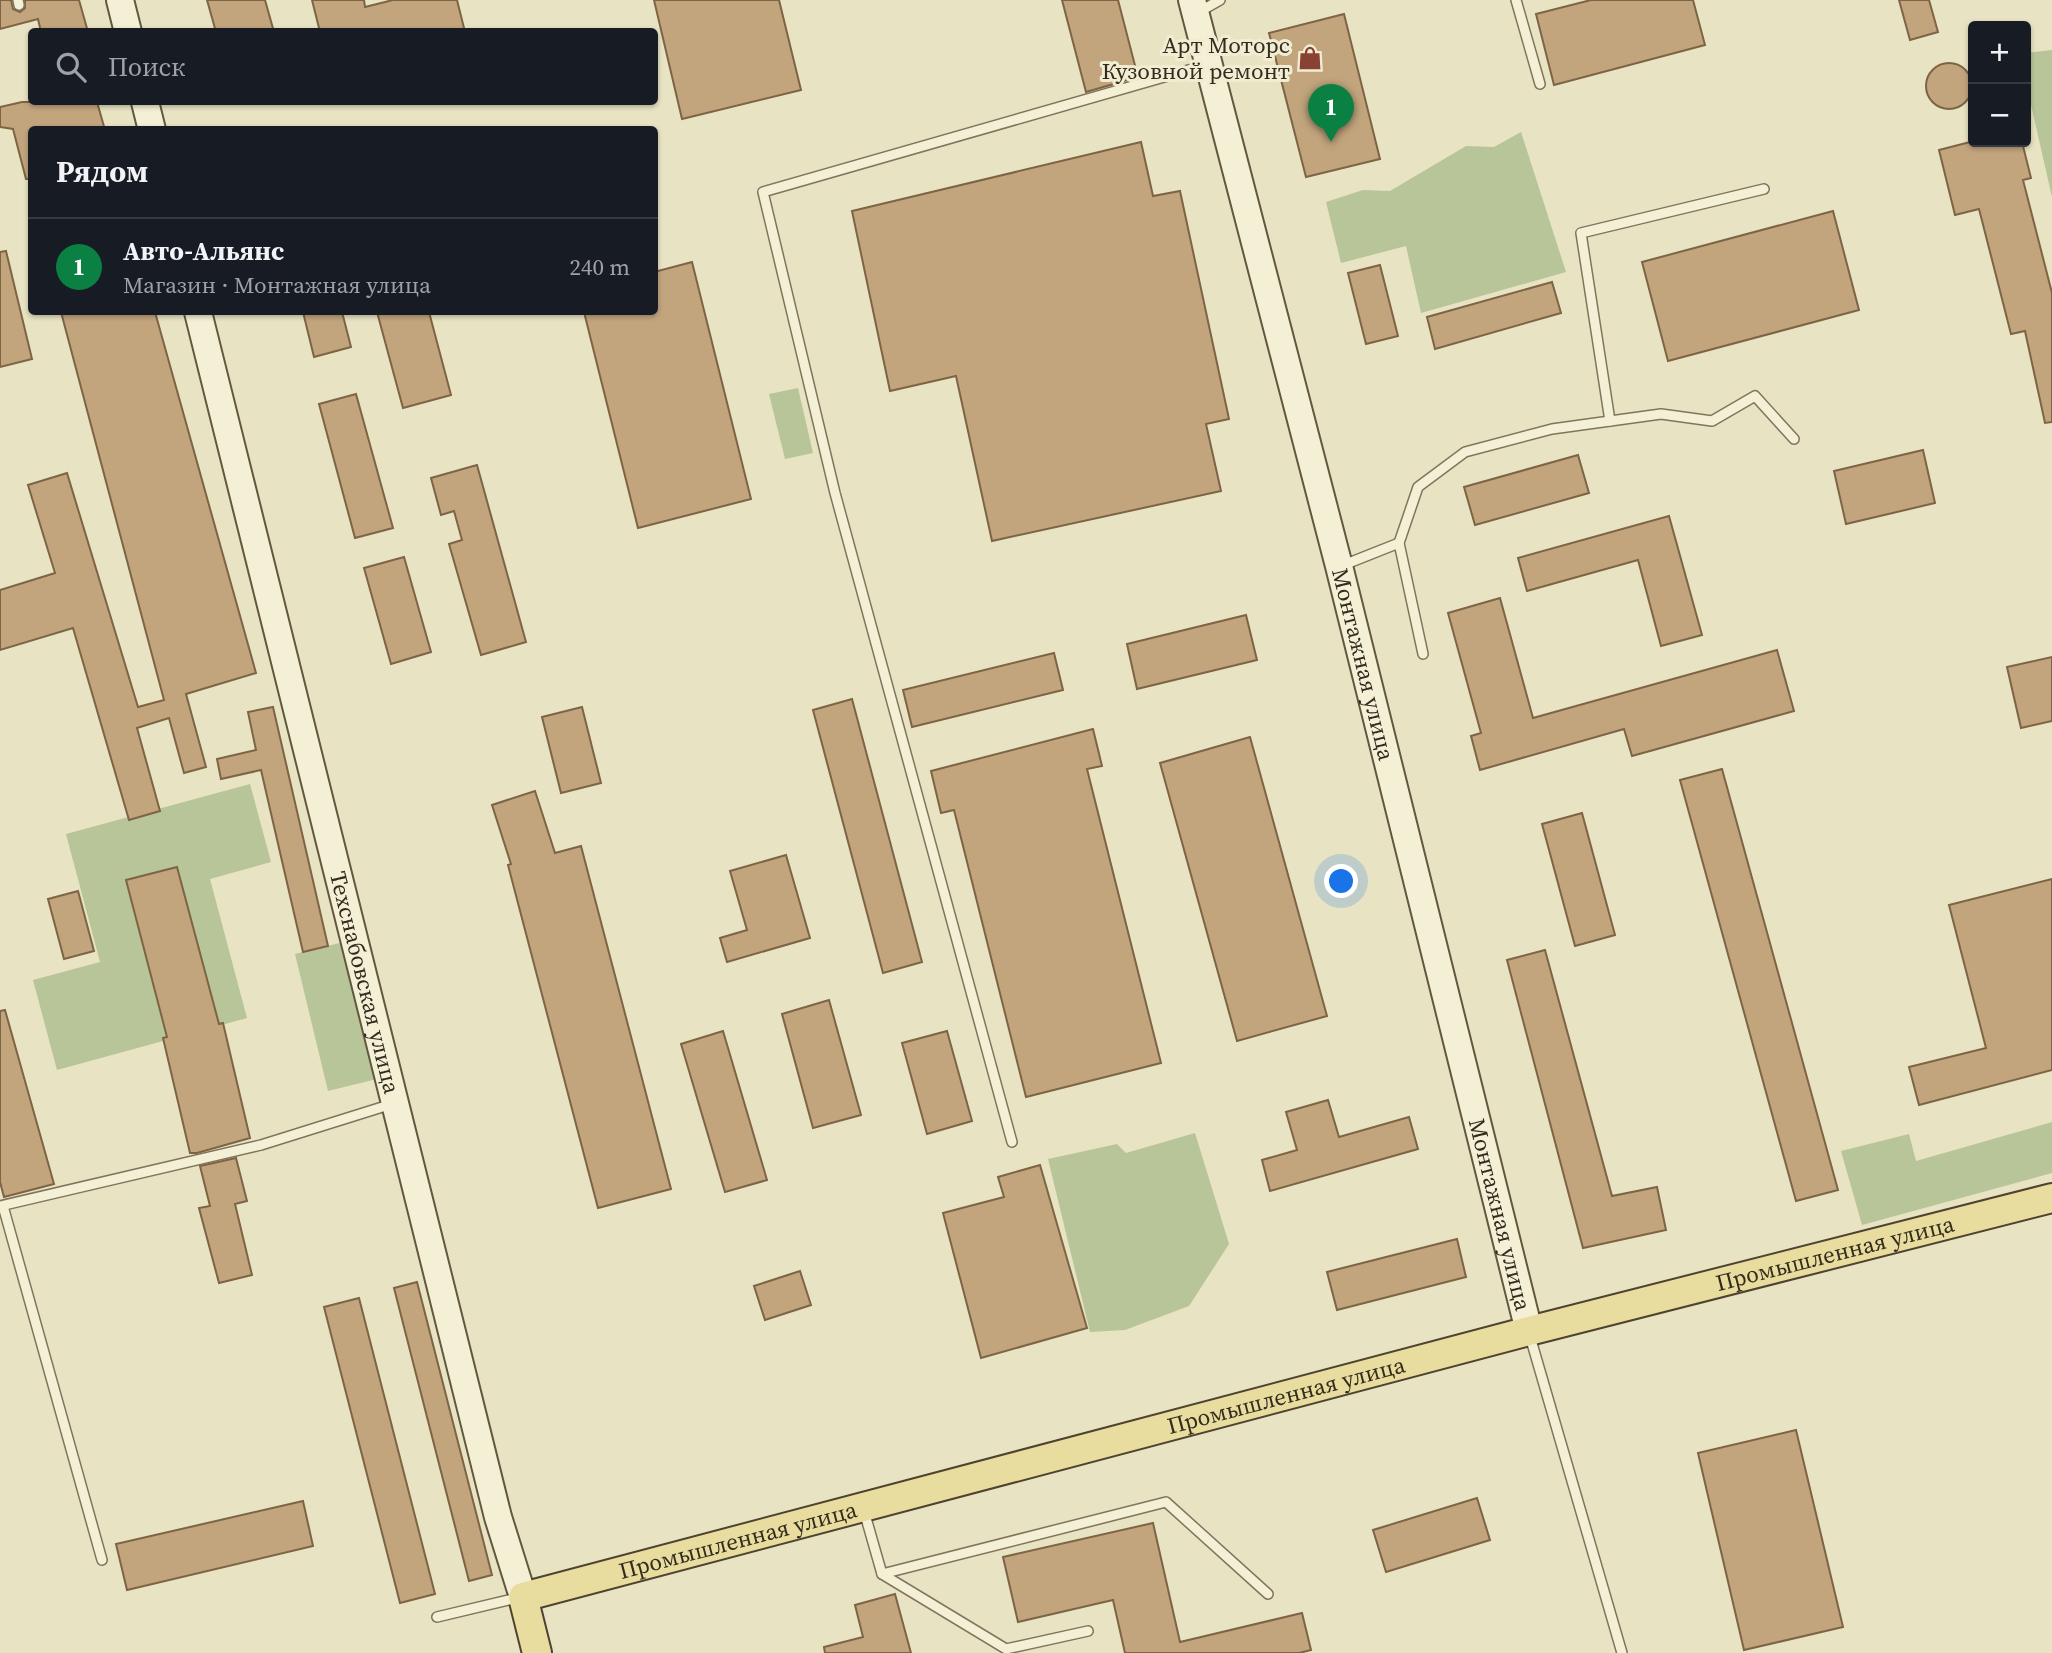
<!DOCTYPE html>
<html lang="ru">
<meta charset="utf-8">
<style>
:root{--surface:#171b24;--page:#242831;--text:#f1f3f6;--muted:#9ea1a6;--line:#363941;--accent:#0b8043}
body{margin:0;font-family:"Source Serif 4",serif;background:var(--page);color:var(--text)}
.controls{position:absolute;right:21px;top:21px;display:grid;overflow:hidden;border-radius:7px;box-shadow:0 2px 5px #0004}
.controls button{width:63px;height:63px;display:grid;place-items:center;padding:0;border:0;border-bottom:2px solid var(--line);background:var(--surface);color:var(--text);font:35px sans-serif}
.you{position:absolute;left:1342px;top:882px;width:24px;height:24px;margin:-18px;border:5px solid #fff;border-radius:50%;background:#1a73e8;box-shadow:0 0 0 10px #1a73e833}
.badge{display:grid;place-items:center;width:46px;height:46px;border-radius:50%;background:var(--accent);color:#fff;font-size:23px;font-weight:700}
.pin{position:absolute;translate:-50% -58px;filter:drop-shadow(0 2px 4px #0008)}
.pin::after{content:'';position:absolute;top:37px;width:24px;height:21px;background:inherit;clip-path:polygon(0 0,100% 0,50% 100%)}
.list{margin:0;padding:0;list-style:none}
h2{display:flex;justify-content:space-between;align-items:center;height:91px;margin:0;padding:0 28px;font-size:30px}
h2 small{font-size:23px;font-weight:400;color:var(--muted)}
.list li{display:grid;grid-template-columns:46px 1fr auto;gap:21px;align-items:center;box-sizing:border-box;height:98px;padding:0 28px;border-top:2px solid var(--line)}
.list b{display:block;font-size:26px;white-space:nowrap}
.list p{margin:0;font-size:23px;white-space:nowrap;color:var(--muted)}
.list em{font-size:23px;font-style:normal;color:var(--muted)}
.icon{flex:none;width:38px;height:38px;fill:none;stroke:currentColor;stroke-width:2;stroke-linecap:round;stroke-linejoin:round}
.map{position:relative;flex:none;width:2052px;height:1653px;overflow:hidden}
.search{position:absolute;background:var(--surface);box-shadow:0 2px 5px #0004;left:28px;top:28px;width:630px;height:77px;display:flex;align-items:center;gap:18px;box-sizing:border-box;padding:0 24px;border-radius:7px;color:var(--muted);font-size:26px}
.panel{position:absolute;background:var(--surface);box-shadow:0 2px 5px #0004;left:28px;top:126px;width:630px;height:189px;border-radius:7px}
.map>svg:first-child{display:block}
.green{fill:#b8c598}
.building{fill:#c2a57d;stroke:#7d6445;stroke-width:2}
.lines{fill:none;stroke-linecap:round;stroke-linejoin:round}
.lane-casing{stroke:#80755c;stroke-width:12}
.secondary-casing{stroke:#62573f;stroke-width:30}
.primary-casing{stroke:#4e4330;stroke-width:32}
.lane{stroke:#f4f0d5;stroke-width:9}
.secondary{stroke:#f4f0d5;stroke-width:26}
.primary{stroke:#e8dd9e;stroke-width:28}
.labels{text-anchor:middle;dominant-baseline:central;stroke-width:6;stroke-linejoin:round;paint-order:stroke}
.poi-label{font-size:23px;fill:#322b1e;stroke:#f1edd2;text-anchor:end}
.street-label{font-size:23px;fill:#322b1e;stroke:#f1edd2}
</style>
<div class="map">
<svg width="2052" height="1653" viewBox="0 0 2052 1653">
<rect width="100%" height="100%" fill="#e8e3c3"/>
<g class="green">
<path d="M2052 50V197L2026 83V53Z"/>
<path d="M1521 132 1566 272 1421 313 1406 246 1341 263 1326 202 1363 190 1390 191 1466 146 1494 147Z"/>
<path d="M798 388 813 453 785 459 769 394Z"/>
<path d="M250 784 271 862 210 879 247 1018 57 1070 33 980 100 962 66 834Z"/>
<path d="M348 941 381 1078 328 1091 295 954Z"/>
<path d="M2052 1122V1173L1862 1225 1841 1151 1909 1134 1916 1161Z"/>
<path d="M1195 1133 1229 1244 1189 1306 1125 1330 1090 1332 1048 1159 1117 1144 1126 1153Z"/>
</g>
<g class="building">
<path d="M0 0H11L13 9 20 12 25 8V0H79L88 32H41L38 19 0 29Z"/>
<path d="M207 0H265L274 32H216Z"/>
<path d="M312 0H364L365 7 393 0H457L465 32H320Z"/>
<path d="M654 0H779L801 90 682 119Z"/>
<path d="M1062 0H1118L1138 77 1086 92Z"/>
<path d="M1591 0H1693L1705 45 1554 85 1536 14Z"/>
<path d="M1899 0H1929L1938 32 1910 40Z"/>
<path d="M1344 14 1380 159 1306 177 1269 33Z"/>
<circle cx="1949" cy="86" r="23"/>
<path d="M22 102H97L105 130H32V179H26L13 129 0 127V107Z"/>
<path d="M1141 142 1153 196 1180 191 1229 419 1206 424 1221 491 992 541 956 376 890 391 852 211Z"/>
<path d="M1970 142H2022L2031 178 2023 180 2052 293V422L2045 423 2025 331 2011 334 1979 209 1955 215 1939 150Z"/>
<path d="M1833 211 1859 310 1668 361 1642 262Z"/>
<path d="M6 251 32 359 0 367V252Z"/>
<path d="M692 262 751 499 638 528 584 312H654V272Z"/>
<path d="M1380 265 1398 336 1366 344 1348 273Z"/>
<path d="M1552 282 1561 313 1435 349 1427 317Z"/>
<path d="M61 312H155L256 673 186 694 206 767 184 773 169 718 137 728 160 811 129 820 73 628 0 650V590L55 573 28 485 67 473 138 707 164 700Z"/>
<path d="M303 312H342L351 347 314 357Z"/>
<path d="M377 312H429L451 395 403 408Z"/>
<path d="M356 394 393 528 355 538 319 404Z"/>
<path d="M1923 450 1935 503 1846 524 1834 471Z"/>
<path d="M1578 455 1589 493 1475 525 1464 487Z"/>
<path d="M477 465 526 642 481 655 449 544 462 540 454 511 441 515 431 478Z"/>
<path d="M1669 516 1702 635 1661 646 1638 560 1527 591 1518 558Z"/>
<path d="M404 557 431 652 391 664 364 568Z"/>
<path d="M1500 598 1533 718 1777 650 1794 711 1632 756 1624 729 1480 770 1471 736 1481 733 1448 613Z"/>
<path d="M1246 615 1257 660 1137 689 1127 644Z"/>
<path d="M1054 653 1063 690 912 727 903 690Z"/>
<path d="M2052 657V721L2021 728 2007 667Z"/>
<path d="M852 699 922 962 883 973 813 710Z"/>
<path d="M273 707 328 946 303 952 261 770 221 779 217 759 256 750 248 712Z"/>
<path d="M582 707 601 783 561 793 542 717Z"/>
<path d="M1093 729 1102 766 1087 769 1161 1063 1026 1097 954 810 941 813 931 771Z"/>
<path d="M1250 737 1327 1016 1237 1041 1160 763Z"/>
<path d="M1722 769 1838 1190 1796 1201 1680 780Z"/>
<path d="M535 791 555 853 581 846 671 1189 598 1208 508 865 511 864 492 805Z"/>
<path d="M1582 813 1615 935 1575 946 1542 824Z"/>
<path d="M786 855 810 938 727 962 720 938 747 930 730 871Z"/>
<path d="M177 867 219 1024 223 1023 250 1138 197 1153H190L163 1038 167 1037 126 880Z"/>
<path d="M2052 879V1070L1919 1105 1909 1067 1986 1048 1949 905Z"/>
<path d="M78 891 94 951 64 959 48 899Z"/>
<path d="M1545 950 1612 1196 1657 1187 1666 1230 1583 1248 1507 960Z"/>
<path d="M829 1000 861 1115 813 1128 782 1014Z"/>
<path d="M5 1010 54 1184 4 1197 0 1182V1011Z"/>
<path d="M723 1031 767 1180 725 1192 681 1044Z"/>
<path d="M947 1031 972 1121 927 1134 902 1043Z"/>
<path d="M1328 1100 1339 1137 1409 1117 1418 1149 1270 1191 1262 1160 1297 1150 1286 1112Z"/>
<path d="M236 1158 247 1201 235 1204 252 1275 219 1283 199 1208 210 1206 200 1166Z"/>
<path d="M1040 1165 1087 1328 981 1358 943 1213 1004 1197 998 1177Z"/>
<path d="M1457 1239 1466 1277 1337 1310 1327 1272Z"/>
<path d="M800 1271 811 1305 765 1320 754 1286Z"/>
<path d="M417 1282 492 1575 469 1581 394 1288Z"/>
<path d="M359 1298 435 1594 400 1603 324 1307Z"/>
<path d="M1796 1430 1843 1627 1744 1650 1698 1453Z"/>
<path d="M1477 1498 1490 1540 1386 1572 1373 1530Z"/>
<path d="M303 1501 313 1546 127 1590 116 1544Z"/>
<path d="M1153 1523 1180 1642 1302 1613 1311 1650 1299 1653H1125L1113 1600 1018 1622 1003 1557Z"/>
<path d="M895 1594 911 1653H825L824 1647 863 1637 855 1605Z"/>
</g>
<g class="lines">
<g class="lane-casing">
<g id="lane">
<path d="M18 0 19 5"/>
<path d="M1516 0 1540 84"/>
<path d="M1197 13 1220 0"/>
<path d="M1610 421 1581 233 1764 189"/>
<path d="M1341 566 1399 543"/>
<path d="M1423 654 1399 543 1418 487 1465 452 1552 429 1661 414 1712 421 1755 396 1794 439"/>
<path d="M1012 1142 835 493 763 192 1206 65"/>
<path d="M0 1206 261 1145 392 1104"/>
<path d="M3 1206 102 1560"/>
<path d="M1529 1333 1622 1653"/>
<path d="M864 1511 882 1574 1006 1649 1088 1631"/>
<path d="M882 1574 1166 1502 1268 1594"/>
<path d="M437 1617 521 1597"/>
</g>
</g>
<g class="secondary-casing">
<g id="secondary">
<path d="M120 0 128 32"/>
<path id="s1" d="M1192 0 1339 566 1529 1331"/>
<path d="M145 102 152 130"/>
<path id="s2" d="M198 312 498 1517 523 1597"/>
</g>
</g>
<g class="primary-casing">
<g id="primary">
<path id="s3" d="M537 1653 523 1597 1529 1331 2052 1198"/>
</g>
</g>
<use href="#lane" class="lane"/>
<use href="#secondary" class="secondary"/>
<use href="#primary" class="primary"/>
</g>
<defs>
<g id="shop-bare" transform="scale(1.89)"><path d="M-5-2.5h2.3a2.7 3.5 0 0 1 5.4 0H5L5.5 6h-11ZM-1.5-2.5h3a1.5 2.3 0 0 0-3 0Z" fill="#884133" stroke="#f1edd2" stroke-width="2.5" paint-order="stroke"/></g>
</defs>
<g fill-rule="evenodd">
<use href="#shop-bare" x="1310" y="58"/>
</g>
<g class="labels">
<g class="poi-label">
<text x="1290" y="45">Арт Моторс<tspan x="1290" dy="26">Кузовной ремонт</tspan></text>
</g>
<g class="street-label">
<text stroke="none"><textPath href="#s1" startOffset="686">Монтажная улица</textPath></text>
<text stroke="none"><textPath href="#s2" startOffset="691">Техснабовская улица</textPath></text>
<text stroke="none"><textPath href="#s1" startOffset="1253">Монтажная улица</textPath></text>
<text stroke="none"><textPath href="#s3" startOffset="1414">Промышленная улица</textPath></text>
<text stroke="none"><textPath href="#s3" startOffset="847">Промышленная улица</textPath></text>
<text stroke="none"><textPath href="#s3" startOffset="280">Промышленная улица</textPath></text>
</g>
</g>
</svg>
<div class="controls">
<button>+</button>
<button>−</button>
</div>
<div class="you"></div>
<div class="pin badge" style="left:1331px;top:142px">1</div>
<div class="search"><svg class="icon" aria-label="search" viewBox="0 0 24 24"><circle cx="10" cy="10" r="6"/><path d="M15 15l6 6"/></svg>Поиск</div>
<section class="panel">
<h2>Рядом<small></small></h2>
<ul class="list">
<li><span class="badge">1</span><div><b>Авто-Альянс</b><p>Магазин · Монтажная улица</p></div><em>240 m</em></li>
</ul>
</section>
</div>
